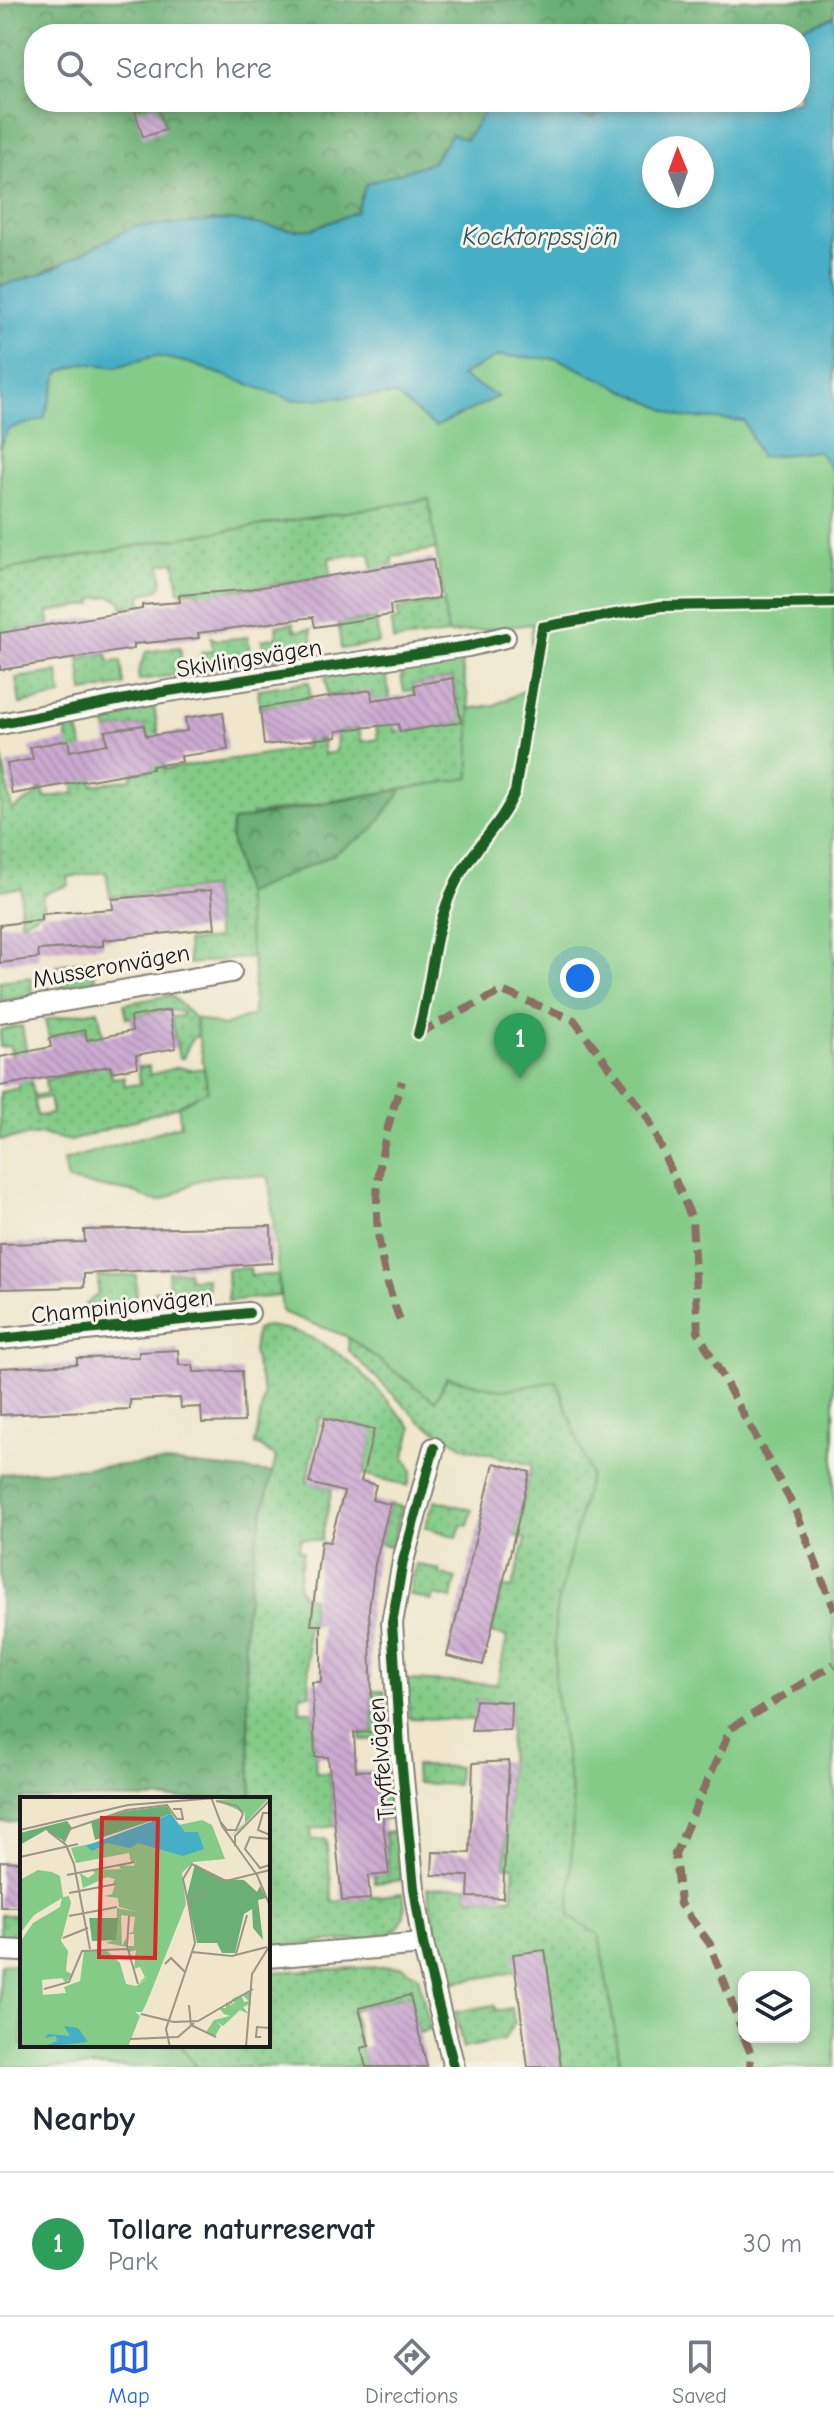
<!DOCTYPE html>
<meta charset="utf-8">
<style>
:root{--surface:#fff;--page:#f2f2f3;--text:#1f2937;--muted:#747a83;--line:#e0e1e3;--accent:#2563eb}
body{margin:0;font-family:"Comic Neue",sans-serif;background:var(--page);color:var(--text)}
.controls{position:absolute;right:24px;bottom:24px;display:grid;overflow:hidden;border-radius:16px;box-shadow:0 4px 12px #0003}
.controls button{width:72px;height:72px;display:grid;place-items:center;padding:0;border:0;border-bottom:2px solid var(--line);background:var(--surface);color:var(--text);font:40px sans-serif}
.compass{position:absolute;left:642px;top:136px;width:72px;height:72px;border-radius:50%;background:var(--surface);box-shadow:0 4px 12px #0003;rotate:359deg}
.you{position:absolute;left:580px;top:978px;width:28px;height:28px;margin:-20px;border:6px solid #fff;border-radius:50%;background:#1a73e8;box-shadow:0 0 0 12px #1a73e833}
.badge{display:grid;place-items:center;width:52px;height:52px;border-radius:50%;background:var(--accent);color:#fff;font-size:26px;font-weight:700}
.pin{position:absolute;translate:-50% -66px;filter:drop-shadow(0 2px 4px #0008)}
.pin::after{content:'';position:absolute;top:42px;width:28px;height:24px;background:inherit;clip-path:polygon(0 0,100% 0,50% 100%)}
.list{margin:0;padding:0;list-style:none}
h2{display:flex;justify-content:space-between;align-items:center;height:104px;margin:0;padding:0 32px;font-size:34px}
h2 small{font-size:26px;font-weight:400;color:var(--muted)}
.list li{display:grid;grid-template-columns:52px 1fr auto;gap:24px;align-items:center;box-sizing:border-box;height:144px;padding:0 32px;border-top:2px solid var(--line)}
.list b{display:block;font-size:30px;white-space:nowrap}
.list p{margin:0;font-size:26px;white-space:nowrap;color:var(--muted)}
.list em{font-size:26px;font-style:normal;color:var(--muted)}
.icon{flex:none;width:44px;height:44px;fill:none;stroke:currentColor;stroke-width:2;stroke-linecap:round;stroke-linejoin:round}
.map{position:relative;flex:none;width:834px;height:2067px;overflow:hidden}
.search{position:absolute;background:var(--surface);box-shadow:0 4px 12px #0003;left:24px;right:24px;top:24px;height:88px;display:flex;align-items:center;gap:20px;box-sizing:border-box;padding:0 28px;border-radius:32px;color:var(--muted);font-size:30px}
.sheet{height:248px;background:var(--surface)}
nav{display:flex;justify-content:space-around;align-items:center;box-sizing:border-box;height:112px;border-top:2px solid var(--line);background:var(--surface);font-size:22px;color:var(--muted)}
nav a{display:grid;justify-items:center;gap:4px}
nav .on{color:var(--accent)}
.map>svg:first-child{display:block}
.grass{fill:url(#grass-dots);stroke:#507452;stroke-width:2;fill-rule:evenodd}
.forest{fill:url(#forest-crowns);stroke:#436648;stroke-width:2}
.green{fill:#83cb87;stroke:#507452;stroke-width:2;fill-rule:evenodd}
.water{fill:#46afc5;stroke:#316670;stroke-width:2;fill-rule:evenodd}
.building{fill:url(#building-back-hatch)}
.lines{fill:none;stroke-linecap:round;stroke-linejoin:round}
.minor-casing{stroke:#868174;stroke-width:24}
.minor{stroke:#fff;stroke-width:20}
.quiet{stroke:#8d6e63;stroke-width:8;stroke-dasharray:16 8;stroke-linecap:butt}
.cycleway-casing{stroke:#f7f3e8;stroke-width:15}
.cycleway{stroke:#1b5e20;stroke-width:10}
.labels{text-anchor:middle;dominant-baseline:central;stroke-width:6;stroke-linejoin:round;paint-order:stroke}
.street-label{font-size:24px;fill:#1c1c1c;stroke:#f7f3e8}
.water-label{font-size:26px;font-style:italic;fill:#2d5760;stroke:#f7f3e8}
.inset-road{fill:none;stroke:#9b9586;stroke-width:2}
.view{fill:#d62828;fill-opacity:0.15;stroke:#d62828;stroke-width:4}
.inset-edge{fill:none;stroke:#1c1c1c;stroke-width:4}
</style>
<div class="map">
<svg width="834" height="2067" viewBox="0 0 834 2067">
<defs>
<pattern id="grass-dots" width="8" height="8" patternUnits="userSpaceOnUse" patternTransform="scale(2)"><rect width="8" height="8" fill="#83cb87"/><path d="M2 2h.1M6 6h.1" fill="none" stroke="#71ae74" stroke-width="1.8" stroke-linecap="round"/></pattern>
<pattern id="forest-crowns" width="20" height="18" patternUnits="userSpaceOnUse" patternTransform="scale(2)"><rect width="20" height="18" fill="#6aaf74"/><path d="M2 6a3 3 0 1 1 6 0M12 15a3 3 0 1 1 6 0" fill="none" stroke="#568e5e"/></pattern>
<pattern id="building-back-hatch" width="6" height="6" patternUnits="userSpaceOnUse" patternTransform="scale(2)"><rect width="6" height="6" fill="#cba9d0"/><path d="M-1 5l2 2M0 0l6 6M5-1l2 2" fill="none" stroke="#ae91b2"/></pattern>
</defs>
<rect width="100%" height="100%" fill="#f7f3e8"/>
<filter id="ink" filterUnits="userSpaceOnUse"><feTurbulence type="fractalNoise" baseFrequency=".0125" numOctaves="2"/><feDisplacementMap in="SourceGraphic" scale="16" xChannelSelector="R" yChannelSelector="G"/><feConvolveMatrix kernelMatrix="1 2 1 2 8 2 1 2 1" color-interpolation-filters="sRGB"/></filter>
<filter id="wash" filterUnits="userSpaceOnUse"><feTurbulence type="fractalNoise" baseFrequency=".006" numOctaves="4" result="noise"/><feDisplacementMap in="SourceGraphic" scale="32" xChannelSelector="R" yChannelSelector="G"/><feGaussianBlur stdDeviation="1.8" result="paint"/><feColorMatrix in="noise" values="0 0 0 0 0 0 0 0 0 0 0 0 0 0 0 0 0 1.4 0 .05"/><feComposite in="paint" operator="in"/></filter>
<g filter="url(#wash)">
<rect width="100%" height="100%" fill="#efe6cc"/>
<g class="grass">
<path d="M430 499 437 549 392 556 393 568 373 570 370 553 329 558 331 576 202 595 194 591 179 592 175 562 161 564 162 585 157 591 141 594 142 605 122 607 120 600 110 596 93 599V604L48 612 49 625 14 631 0 646V571L172 539Z"/>
<path d="M752 590 252 957 189 964 187 942 217 939 211 888 110 897 106 872 67 877 69 885 43 894V911L20 923 21 888 0 890V747L12 810 38 794V790L43 789 45 798 75 793 65 724 76 722 93 785 131 779 132 773 152 769 144 725 107 731 104 714 154 706 165 769 306 748 300 702 260 708 258 689 309 682 315 740 322 739 324 754 336 752 337 731 359 728 362 742 378 739 371 691 328 696 325 677 385 669 396 732 460 722 453 678 415 685V690L404 691 399 665 460 656 470 709 495 705 530 688 532 624ZM402 789 244 893 231 839 252 815Z"/>
<path d="M444 602 448 634 393 641 391 622 399 620 397 608Z"/>
<path d="M376 619 379 643 341 649 338 623Z"/>
<path d="M293 623 295 631 311 629 314 654 265 661 262 640 277 637 276 626Z"/>
<path d="M211 637 217 640 248 637 251 665 203 671 201 652 213 651Z"/>
<path d="M180 647 183 674 139 680 138 672 146 652Z"/>
<path d="M107 654 109 662 121 661 124 685 83 692 79 658Z"/>
<path d="M58 672 61 696 20 704 16 678Z"/>
<path d="M92 960 96 983 61 988 57 965Z"/>
<path d="M31 977 33 996 0 1001V981Z"/>
<path d="M171 995 195 1018 198 1035 191 1040 183 1058H179L171 1017 182 1016V1012L169 1010 127 1018 124 1004Z"/>
<path d="M98 1010 112 1078 124 1077 125 1086 140 1084 138 1067 149 1066 150 1075 178 1067 189 1070 204 1068 208 1091 178 1106 71 1141 40 1134 0 1140V1092L19 1088 10 1046 0 1047V1030L22 1026 34 1096 47 1093 45 1080 94 1069 85 1030 49 1038 45 1020ZM49 1097 52 1114 37 1116 34 1100Z"/>
<path d="M250 1268 251 1275H278L279 1296 228 1301 227 1269Z"/>
<path d="M188 1271 189 1279 207 1278 208 1305 154 1308V1291L169 1290 168 1272Z"/>
<path d="M136 1275 137 1308 84 1313 86 1304 98 1294V1277Z"/>
<path d="M267 1326C333 1332 370 1381 412 1428L405 1456 412 1471 408 1486 363 1474 373 1430 320 1417 307 1482 332 1489 321 1541 301 1538 298 1550 303 1551 298 1587 302 1595 312 1598 310 1627H306L310 1694 300 1695V1711H313L316 1773H329L336 1826 311 1829 312 1840 326 1839 333 1902 403 1893C407 1914 405 1927 384 1937L268 1947V1799H252L244 1626 256 1542 276 1457 255 1444 264 1395 253 1352 256 1330Z"/>
<path d="M348 1337 435 1401 447 1377 501 1390 557 1381 590 1474 555 1616V1687L573 1804 570 1917 599 1935 621 2067H561L516 1972 447 1983 427 1888 468 1886V1897L512 1898 514 1866H505L511 1702 476 1700 475 1720 409 1718 407 1680 497 1684 507 1637 491 1633 502 1587 512 1589 526 1539 514 1536 532 1465 466 1448 421 1422 349 1351Z"/>
<path d="M435 1500 472 1510 468 1526 461 1525 457 1537 425 1527Z"/>
<path d="M390 1504 402 1507 392 1547 380 1543Z"/>
<path d="M416 1564 440 1570V1574L456 1579 452 1599 434 1595 432 1601 409 1595Z"/>
<path d="M372 1691H384L386 1739 361 1740V1733L373 1732Z"/>
<path d="M415 1766 458 1767 457 1785 416 1783Z"/>
<path d="M390 1770 393 1819 375 1820 380 1811 378 1772Z"/>
<path d="M396 1831 401 1880 375 1883 374 1875 389 1873 385 1832Z"/>
<path d="M0 1915H22V1944L0 1943Z"/>
<path d="M402 1966 418 1976 430 2029 419 2033 409 1995 352 2010 366 2067H195L178 2045H268V1972Z"/>
<path d="M494 2005 496 2011 512 2008 514 2022 504 2040 463 2048 455 2012Z"/>
</g>
<g class="forest">
<path d="M18 0H834V16L787 34H34V102H485V111L466 140 440 147 433 162 366 184 356 212 313 229 293 230 213 220 55 266 33 278 0 286V6Z"/>
<path d="M545 102H623L592 118 553 110Z"/>
<path d="M403 789 372 831 331 856 244 894 231 839 232 821Z"/>
<path d="M167 1462 272 1473 256 1542 244 1626 252 1799H22V1822H0V1474Z"/>
</g>
<g class="green">
<path d="M834 106V2067H621L599 1935 570 1917 573 1804 555 1687V1616L590 1474 557 1381 501 1390 447 1377 435 1401 348 1337 282 1312 269 1177C248 1175 221 1172 200 1180 177 1188 163 1213 138 1193L68 1181 63 1161 181 1125 178 1106 208 1090 195 1018 223 1026 253 1015 254 973 244 894 331 856 372 831 403 789 470 778V709L495 705 530 688 532 624 448 634 429 499 172 539 0 571V345L654 196H702V148ZM744 1977H804V2037H744Z"/>
<path d="M0 1964 22 1965V2045H180L196 2067H0Z"/>
</g>
<path class="water" d="M834 16V472L818 451 760 457 744 421 681 417 558 359 498 356 461 376 498 397 435 427 395 395 293 400 189 363 155 356 116 367 85 363 59 372 44 419 8 429 0 447V286L44 273 132 227 229 220 293 230 313 229 356 212 366 184 433 162 452 134 466 140 484 112 485 102H545L553 110 592 118 623 102H800V34H787ZM654 148H702V196H654Z"/>
<g id="blocks">
<g class="building">
<path d="M157 105 165 130 143 137 135 111Z"/>
<path d="M433 559 439 598 390 605 391 615 315 627 313 617 198 633 199 638 134 644V649L0 670V633L142 609V605L180 602 179 595 244 590Z"/>
<path d="M453 678 461 722 400 732 398 724 359 728 337 731V737L264 745 260 708 371 690 372 700 416 694 414 685Z"/>
<path d="M223 712 228 750 181 756 182 762 152 766V769L12 794 7 764 33 759 30 747 68 740 70 751 107 744 105 731 144 725 146 736 187 731 185 718Z"/>
<path d="M211 890 215 928 103 940V946L38 950 39 958 0 963V925L41 920V914L113 909 112 899Z"/>
<path d="M170 1010 176 1048 136 1055 138 1067 111 1072 110 1066 0 1086V1057L51 1047 49 1038 85 1030 87 1040 132 1031 130 1017Z"/>
<path d="M271 1226 272 1263 84 1274V1287L0 1289V1244L85 1242 84 1230Z"/>
<path d="M178 1350 179 1365H193L194 1372 242 1371 244 1422 202 1423 201 1407 181 1408 180 1398 130 1400V1409L0 1415V1368L77 1364V1358L139 1357V1352Z"/>
<path d="M325 1418 374 1430 361 1481 376 1485 372 1500 390 1504 375 1564 369 1609 373 1732 354 1733 356 1771 377 1770 389 1874 368 1876 370 1899 342 1901 328 1757H315L312 1682H321V1625H311L321 1541 330 1542 344 1492 309 1483Z"/>
<path d="M494 1463 530 1472 483 1665 447 1656Z"/>
<path d="M476 1700 511 1702 510 1730 471 1731Z"/>
<path d="M509 1761 503 1898 468 1897 469 1876 432 1875 433 1852 470 1853 473 1763Z"/>
<path d="M0 1861 22 1862V1907H0Z"/>
<path d="M545 1950 561 2067H528L513 1954Z"/>
<path d="M410 1995 427 2067H366L361 2048 369 2046 359 2008Z"/>
</g>
</g>
</g>
<g filter="url(#ink)">
<use href="#blocks" fill-opacity="0" stroke="#868174" stroke-width="2"/>
<g class="lines">
<g class="minor-casing">
<g id="minor">
<path d="M0 724 162 692 468 646 505 637"/>
<path d="M0 1012 231 972"/>
<path d="M0 1339 249 1313"/>
<path d="M434 1448 403 1561 392 1623 400 1748 414 1888 423 1944 454 2067"/>
<path d="M0 1950 22 1951"/>
<path d="M268 1957 423 1944"/>
</g>
</g>
<use href="#minor" class="minor"/>
<g class="quiet">
<path d="M419 1033 502 991 574 1020 648 1118 692 1219 698 1332 795 1509 834 1610"/>
<path d="M400 1320C366 1232 372 1169 402 1081"/>
<path d="M744 2036 710 1944 680 1904 675 1854 731 1728 834 1664"/>
<path d="M744 2037 751 2054 750 2067"/>
</g>
<g class="cycleway-casing">
<g id="cycleway">
<path d="M0 724 162 692 468 646 505 637"/>
<path d="M418 1034C432 985 432 930 455 884 471 850 500 827 515 792L542 627 661 606 834 603"/>
<path d="M0 1339 249 1313"/>
<path d="M434 1448 403 1561 392 1623 400 1748 414 1888 423 1944 454 2067"/>
</g>
</g>
<use href="#cycleway" class="cycleway"/>
</g>
</g>
<g class="labels">
<g class="street-label">
<text transform="translate(249 658) rotate(-9)">Skivlingsvägen</text>
<text transform="translate(111 966) rotate(-10)">Musseronvägen</text>
<text transform="translate(122 1306) rotate(-6)">Champinjonvägen</text>
<text transform="translate(381 1759) rotate(-95)">Tryffelvägen</text>
</g>
<g class="water-label">
<text x="540" y="237">Kocktorpssjön</text>
</g>
</g>
<g transform="translate(20 1797)">
<rect width="250" height="250" fill="#efe6cc"/>
<path d="M250 0 220 32 210 39 225 26V16L195 3ZM138 59 159 61 132 87 93 86 95 82 87 80 63 91 60 76 68 81 75 76 72 73 101 72 98 68 114 69ZM97 111 117 115 119 121 118 151 127 182 119 186 125 180 120 170 114 172 116 153 109 155 108 149H114V137H107L113 135 115 120 101 118 102 149 106 141 107 150 86 146 96 142ZM231 194 230 212 228 208 223 210 229 217 220 213 203 229 195 224 201 229 195 239 186 235 194 223 210 219 204 217 199 211H206V205L214 210 208 204 215 207 212 202 221 198 224 205 229 204 222 198Z" fill="#83cb87"/>
<path d="M147 9 156 24 151 17 75 43 71 25 106 14ZM47 24 52 31 44 44 26 33 0 48V36ZM175 67 200 82 224 83 237 95 240 89 246 101 238 103 243 143 233 131 232 112 224 117 215 156H202L197 146H177L167 99ZM69 121H98L96 143 72 144Z" fill="#6aaf74"/>
<path d="M182 23 192 28 205 62 173 65 162 76 166 107 127 205 122 215H115L120 219 108 250H0V145L13 126 40 110 42 101 14 118 2 134 0 83 18 73 32 75 40 79 43 100 49 99 51 106 41 144 48 154 46 174 52 177 46 186 42 181 22 183 23 198 46 196 44 190 60 184 64 154H87L100 166 106 187 116 189 127 182 118 151 117 115 99 110 98 101 84 99 92 97 97 82 112 74 116 64 111 65 109 56 56 66 51 51Z" fill="#83cb87"/>
<path d="M151 17 165 35H178L184 52 163 59 118 46 110 51 87 46 72 54 66 49ZM44 229 58 231 68 245 23 250 37 244 36 239 25 241 28 237 50 239Z" fill="#46afc5"/>
<path class="inset-road" d="M191 0 202 29 237 78 250 109M196 4 217 9 223 17 216 33H207L200 24M250 16H243L238 33 250 38M0 33 108 8 208 0M28 34 46 48 54 67 70 152M250 42 230 40 225 52 240 71 250 68M44 45 50 32 106 13 147 8 157 22H163L161 12H153M215 49V39L250 3M0 60 58 47M47 78 115 65M49 96 96 87M168 105 163 82 172 67 206 84 250 73M49 119 97 110M109 119 107 149 118 187M43 141 68 131M172 155 212 159 247 150M216 157 227 118M145 167 151 161 165 175M24 192 49 185 62 154 108 152M169 208 171 228 196 240M121 217 154 225 178 224 233 192M241 240H236L237 230 250 231M110 242 158 240 174 226M150 250 146 232 175 146 168 105 187 93M226 250 232 177 250 148"/>
<path class="view" d="M82 21 138 22 135 161 79 160Z"/>
<rect width="250" height="250" class="inset-edge"/>
</g>
</svg>
<div class="controls">
<button><svg class="icon" aria-label="layers" viewBox="0 0 24 24"><path d="M12 4l9 5-9 5-9-5zM3 14l9 5 9-5"/></svg></button>
</div>
<svg class="compass" viewBox="-18 -18 36 36"><path d="M0-13l5 13h-10z" fill="#e53935"/><path d="M0 13l5-13h-10z" fill="#747a83"/></svg>
<div class="you"></div>
<div class="pin badge" style="left:520px;top:1079px;background:#2e9e5b">1</div>
<div class="search"><svg class="icon" aria-label="search" viewBox="0 0 24 24"><circle cx="10" cy="10" r="6"/><path d="M15 15l6 6"/></svg>Search here</div>
</div>
<section class="sheet">
<h2>Nearby<small></small></h2>
<ul class="list">
<li><span class="badge" style="background:#2e9e5b">1</span><div><b>Tollare naturreservat</b><p>Park</p></div><em>30 m</em></li>
</ul>
</section>
<nav>
<a class="on"><svg class="icon" aria-label="map" viewBox="0 0 24 24"><path d="M3 6l6-2 6 2 6-2v14l-6 2-6-2-6 2zM9 4v14M15 6v14"/></svg>Map</a>
<a><svg class="icon" aria-label="directions" viewBox="0 0 24 24"><path d="M12 3l9 9-9 9-9-9zM9 14v-3h6M13 9l2 2-2 2"/></svg>Directions</a>
<a><svg class="icon" aria-label="saved" viewBox="0 0 24 24"><path d="M7 4h10v16l-5-4-5 4z"/></svg>Saved</a>
</nav>
